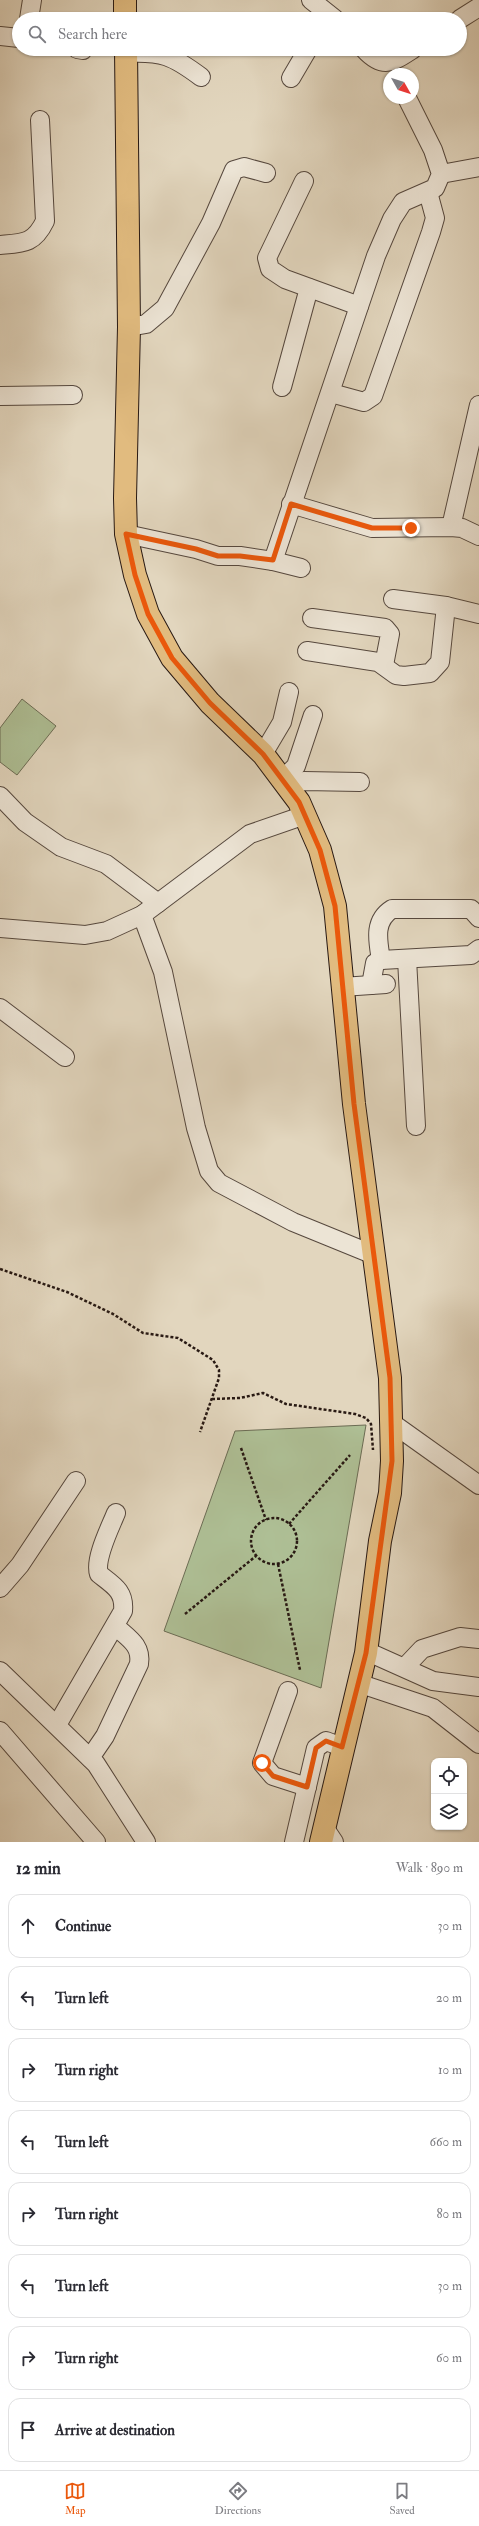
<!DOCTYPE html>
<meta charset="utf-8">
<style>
:root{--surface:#fff;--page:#f7f7f7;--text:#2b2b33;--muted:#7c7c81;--line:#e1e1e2;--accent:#ea580c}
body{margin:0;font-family:"IM FELL Double Pica",serif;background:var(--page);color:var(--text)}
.controls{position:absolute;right:12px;bottom:12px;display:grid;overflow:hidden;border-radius:8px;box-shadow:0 1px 3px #0004}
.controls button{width:36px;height:36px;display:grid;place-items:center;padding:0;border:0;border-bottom:1px solid var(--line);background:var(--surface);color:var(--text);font:20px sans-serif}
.compass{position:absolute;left:383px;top:68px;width:36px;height:36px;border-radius:50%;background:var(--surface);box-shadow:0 1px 3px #0004;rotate:129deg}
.stop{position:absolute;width:12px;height:12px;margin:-9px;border:3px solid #ea580c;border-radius:50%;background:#fff}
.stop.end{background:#ea580c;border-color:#fff;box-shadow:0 1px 4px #0008}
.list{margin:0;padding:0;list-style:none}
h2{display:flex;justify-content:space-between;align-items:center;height:52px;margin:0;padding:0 16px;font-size:17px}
h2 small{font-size:13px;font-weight:400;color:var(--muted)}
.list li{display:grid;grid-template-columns:26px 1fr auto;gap:12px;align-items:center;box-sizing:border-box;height:64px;margin:0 8px 8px;padding:0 8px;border:1px solid var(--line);border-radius:12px}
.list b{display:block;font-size:15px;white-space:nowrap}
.list em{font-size:13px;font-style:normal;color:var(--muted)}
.icon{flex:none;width:22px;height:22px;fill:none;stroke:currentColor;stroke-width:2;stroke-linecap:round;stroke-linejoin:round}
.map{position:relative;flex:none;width:479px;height:1842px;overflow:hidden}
.search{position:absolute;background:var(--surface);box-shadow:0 1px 3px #0004;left:12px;right:12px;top:12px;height:44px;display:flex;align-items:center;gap:10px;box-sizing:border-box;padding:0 14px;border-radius:22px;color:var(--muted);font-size:15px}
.sheet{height:628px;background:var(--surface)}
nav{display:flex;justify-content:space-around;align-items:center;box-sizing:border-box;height:56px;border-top:1px solid var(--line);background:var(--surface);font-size:11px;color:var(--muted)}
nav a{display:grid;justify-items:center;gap:2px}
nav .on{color:var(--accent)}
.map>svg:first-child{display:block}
.green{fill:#aebf95;stroke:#6b6c54}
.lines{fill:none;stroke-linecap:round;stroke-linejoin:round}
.minor-casing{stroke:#56483e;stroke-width:20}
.major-casing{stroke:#281913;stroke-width:24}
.path{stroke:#281913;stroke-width:2.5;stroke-dasharray:3 2;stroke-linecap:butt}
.minor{stroke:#ece4d5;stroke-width:18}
.major{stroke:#e1bb7f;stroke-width:22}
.route{stroke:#ea580c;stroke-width:5}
</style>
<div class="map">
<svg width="479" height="1842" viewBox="0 0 479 1842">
<rect width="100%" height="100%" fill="#e2d6be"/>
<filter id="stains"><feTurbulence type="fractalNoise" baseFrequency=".005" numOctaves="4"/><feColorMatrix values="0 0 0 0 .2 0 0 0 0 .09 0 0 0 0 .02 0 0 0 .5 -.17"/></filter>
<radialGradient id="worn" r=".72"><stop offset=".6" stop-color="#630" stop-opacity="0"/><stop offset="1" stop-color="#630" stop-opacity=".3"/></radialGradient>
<g class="green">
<path d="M22 699 56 726 17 775 0 762V728Z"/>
<path d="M366 1425 321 1688 164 1631 235 1431Z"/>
</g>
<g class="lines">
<g class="minor-casing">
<g id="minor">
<path d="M311 0 335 19"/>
<path d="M29 19 32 0"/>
<path d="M460 19 479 7"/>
<path d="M0 36 19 38"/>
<path d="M77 49 83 50"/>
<path d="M364 49C383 70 393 62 413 49"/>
<path d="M126 53C162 51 173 56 201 77"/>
<path d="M291 78 308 49"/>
<path d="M441 174 479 167"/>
<path d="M304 181 267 258 270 269 285 279 359 306"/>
<path d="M0 245C23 243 34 244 45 221L40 120"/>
<path d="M129 327 146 324 165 308 211 223 234 170 244 167 266 173"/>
<path d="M282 387 309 288"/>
<path d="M331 393 364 402 373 396 431 232 435 218 428 192"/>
<path d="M0 396 73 395"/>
<path d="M291 504 372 528 451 527 462 528 479 536"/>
<path d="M451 527 479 405"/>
<path d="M126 534 196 549 218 556H240L273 561 301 568"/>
<path d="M273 561 376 256 392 219 403 202 435 188 441 174 433 150 407 98"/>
<path d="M393 599 446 606 479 614"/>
<path d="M312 618 385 628 390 634 384 665"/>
<path d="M307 651 378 662 396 675 404 676 430 673 440 662 446 606"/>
<path d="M263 754 282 722 289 692"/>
<path d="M282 780 296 766 313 715"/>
<path d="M287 786 304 781 360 782"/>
<path d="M0 796 25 822 61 847 106 864 158 903"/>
<path d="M142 915 163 972 196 1128 209 1171 219 1183 293 1222 374 1255"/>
<path d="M0 928 85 935 107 931 142 915 250 834 305 815"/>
<path d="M407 959 416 1126"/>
<path d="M381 960C378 941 373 921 392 909H471L479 918"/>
<path d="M371 985 375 963 381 960 471 955 479 949"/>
<path d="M342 987 386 984"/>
<path d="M0 1008 65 1057"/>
<path d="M392 1423 479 1485"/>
<path d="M0 1588 20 1565 76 1481"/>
<path d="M366 1651 433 1681 479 1687"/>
<path d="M405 1667 422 1649 460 1637 479 1639"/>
<path d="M0 1671 96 1764 146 1842"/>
<path d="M358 1683 433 1708 479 1744"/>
<path d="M288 1691 262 1763 273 1776 307 1787"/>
<path d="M57 1725 123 1611C125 1591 113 1585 99 1574 94 1559 110 1528 116 1513"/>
<path d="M0 1731 96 1842"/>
<path d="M90 1758 105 1736 139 1664C142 1645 128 1638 115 1626"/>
<path d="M324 1827 334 1842"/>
<path d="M294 1842 316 1748 326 1741 342 1747"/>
</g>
</g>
<g class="major-casing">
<g id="major">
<path d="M125 0V19"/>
<path d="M126 49 129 327 125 498 126 534 135 575 148 614 172 658 210 703 263 754 299 802 320 850 335 906 354 1104 390 1378 392 1461 390 1493 380 1541 366 1653 321 1842"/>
</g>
</g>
<g class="path">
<path d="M0 1269 67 1292 113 1314 143 1333 178 1338 213 1360 219 1370V1378L200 1432"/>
<path d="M212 1399 240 1398 263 1393 286 1404 355 1414 366 1418 371 1424 373 1450"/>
<path d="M241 1448 266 1520"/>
<circle cx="274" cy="1541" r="23"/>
<path d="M289 1524 350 1455"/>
<path d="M278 1564 300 1670"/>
<path d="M185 1614 256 1556"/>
</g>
<use href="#minor" class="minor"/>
<use href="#major" class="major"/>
</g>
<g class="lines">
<path class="route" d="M262 1763 273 1776 307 1787 316 1748 326 1741 342 1747 366 1653 392 1461 390 1378 354 1104 335 906 320 850 299 802 263 754 210 703 172 658 148 614 135 575 126 534 196 549 218 556H240L273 560 291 504 372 528H411"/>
</g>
<rect width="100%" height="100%" filter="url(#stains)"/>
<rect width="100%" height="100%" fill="url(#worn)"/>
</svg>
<div class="controls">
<button><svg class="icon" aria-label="locate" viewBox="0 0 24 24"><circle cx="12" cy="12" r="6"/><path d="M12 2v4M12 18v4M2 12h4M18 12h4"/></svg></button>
<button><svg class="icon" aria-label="layers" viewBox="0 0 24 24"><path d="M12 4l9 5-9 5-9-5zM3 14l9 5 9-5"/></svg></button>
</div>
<svg class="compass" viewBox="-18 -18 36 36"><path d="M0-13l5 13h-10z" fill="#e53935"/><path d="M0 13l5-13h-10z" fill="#7c7c81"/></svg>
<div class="stop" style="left:262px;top:1763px"></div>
<div class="stop end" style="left:411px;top:528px"></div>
<div class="search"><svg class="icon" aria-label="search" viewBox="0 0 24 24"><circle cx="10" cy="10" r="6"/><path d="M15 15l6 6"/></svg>Search here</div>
</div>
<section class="sheet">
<h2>12 min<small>Walk · 890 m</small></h2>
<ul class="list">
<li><svg class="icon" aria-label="ahead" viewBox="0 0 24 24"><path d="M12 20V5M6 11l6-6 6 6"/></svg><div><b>Continue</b></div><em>30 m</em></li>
<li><svg class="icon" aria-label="left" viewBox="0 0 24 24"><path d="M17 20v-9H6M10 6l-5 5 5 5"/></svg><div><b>Turn left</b></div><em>20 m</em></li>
<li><svg class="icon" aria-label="right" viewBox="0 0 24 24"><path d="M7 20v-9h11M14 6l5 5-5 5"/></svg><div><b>Turn right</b></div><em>10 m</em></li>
<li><svg class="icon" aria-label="left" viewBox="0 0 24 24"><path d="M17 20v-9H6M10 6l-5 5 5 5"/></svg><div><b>Turn left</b></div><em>660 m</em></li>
<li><svg class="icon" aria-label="right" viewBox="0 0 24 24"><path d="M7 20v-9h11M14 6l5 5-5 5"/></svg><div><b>Turn right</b></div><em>80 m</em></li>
<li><svg class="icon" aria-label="left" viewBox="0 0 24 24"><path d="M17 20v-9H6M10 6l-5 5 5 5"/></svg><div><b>Turn left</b></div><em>30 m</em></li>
<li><svg class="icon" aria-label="right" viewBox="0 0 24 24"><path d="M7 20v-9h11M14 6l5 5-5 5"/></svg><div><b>Turn right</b></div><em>60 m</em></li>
<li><svg class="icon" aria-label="arrive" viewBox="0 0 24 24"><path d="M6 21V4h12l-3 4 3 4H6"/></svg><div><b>Arrive at destination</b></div></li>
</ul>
</section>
<nav>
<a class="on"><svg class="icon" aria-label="map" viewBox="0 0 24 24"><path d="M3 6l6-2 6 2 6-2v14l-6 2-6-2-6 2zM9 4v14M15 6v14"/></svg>Map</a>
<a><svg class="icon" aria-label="directions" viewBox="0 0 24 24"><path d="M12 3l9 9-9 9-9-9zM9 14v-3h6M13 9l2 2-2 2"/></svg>Directions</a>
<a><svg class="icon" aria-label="saved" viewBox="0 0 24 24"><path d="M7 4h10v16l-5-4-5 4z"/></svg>Saved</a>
</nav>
